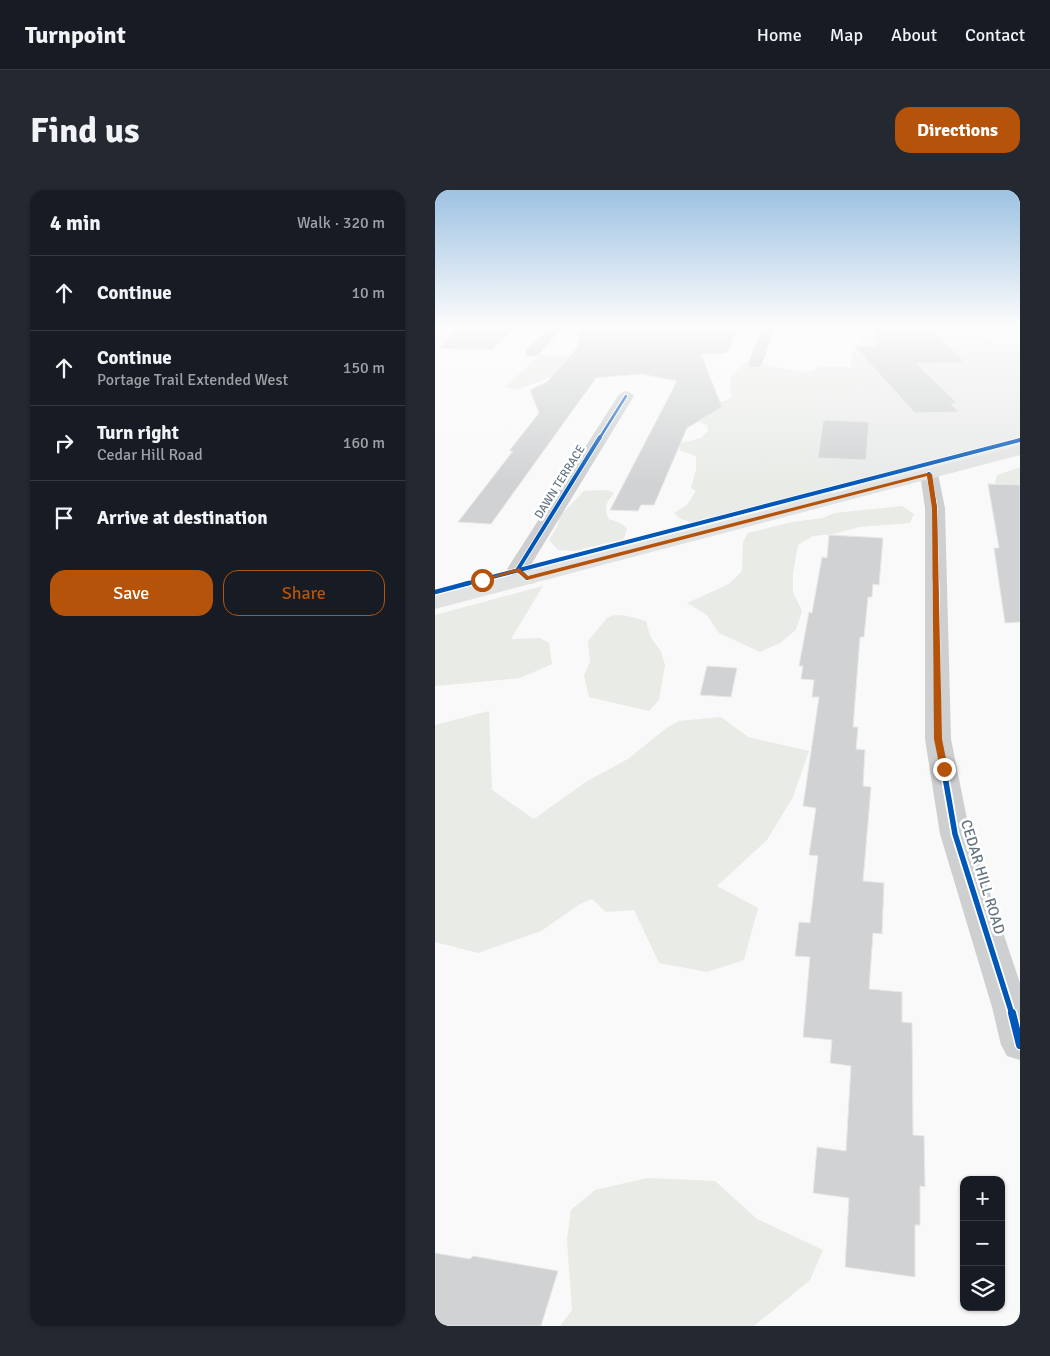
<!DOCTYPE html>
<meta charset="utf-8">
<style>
:root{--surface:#171b24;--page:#242831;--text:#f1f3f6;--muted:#9ea1a6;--line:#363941;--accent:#b45309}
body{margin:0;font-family:Signika,sans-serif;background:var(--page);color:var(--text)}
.controls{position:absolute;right:15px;bottom:15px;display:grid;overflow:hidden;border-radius:10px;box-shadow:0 1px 4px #0004}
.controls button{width:45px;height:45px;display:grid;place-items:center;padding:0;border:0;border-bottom:1px solid var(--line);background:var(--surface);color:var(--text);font:25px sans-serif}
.stop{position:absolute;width:15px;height:15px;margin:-11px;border:4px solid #b45309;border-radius:50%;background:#fff}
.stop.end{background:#b45309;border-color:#fff;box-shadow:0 1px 5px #0008}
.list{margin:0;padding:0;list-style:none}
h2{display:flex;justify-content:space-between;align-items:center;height:65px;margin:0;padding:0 20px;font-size:21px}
h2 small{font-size:16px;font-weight:400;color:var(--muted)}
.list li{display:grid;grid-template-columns:32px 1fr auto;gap:15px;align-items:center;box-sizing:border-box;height:75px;padding:0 20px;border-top:1px solid var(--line)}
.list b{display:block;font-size:19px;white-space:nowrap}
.list p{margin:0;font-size:16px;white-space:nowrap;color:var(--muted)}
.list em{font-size:16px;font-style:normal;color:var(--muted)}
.actions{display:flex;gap:10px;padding:15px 20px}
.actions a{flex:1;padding:11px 0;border:1px solid var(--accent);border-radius:15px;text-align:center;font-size:18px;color:var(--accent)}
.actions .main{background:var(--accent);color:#fff}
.icon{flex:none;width:28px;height:28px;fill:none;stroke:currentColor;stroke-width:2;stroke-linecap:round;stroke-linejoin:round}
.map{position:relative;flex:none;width:585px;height:1136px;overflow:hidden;border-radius:15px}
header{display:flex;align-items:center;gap:30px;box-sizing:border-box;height:70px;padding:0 25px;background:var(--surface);border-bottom:1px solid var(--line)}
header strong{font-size:24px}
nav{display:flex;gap:28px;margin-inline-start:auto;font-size:18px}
.intro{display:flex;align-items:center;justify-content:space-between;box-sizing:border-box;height:120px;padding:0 30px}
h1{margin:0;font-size:35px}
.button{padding:12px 22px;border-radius:15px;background:var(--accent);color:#fff;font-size:18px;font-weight:700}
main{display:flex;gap:30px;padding:0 30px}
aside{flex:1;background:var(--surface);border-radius:15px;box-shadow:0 1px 4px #0004}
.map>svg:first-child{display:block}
.built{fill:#e8e9e9}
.green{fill:#e8ebe6}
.building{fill:#d0d2d3;stroke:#e8e8e8}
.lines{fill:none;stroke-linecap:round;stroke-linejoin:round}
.minor{fill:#cecfd0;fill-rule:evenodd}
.secondary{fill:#e1e2e2;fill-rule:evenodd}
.cycleway-far4-casing{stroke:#fff;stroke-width:4.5}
.cycleway-far3-casing{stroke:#fff;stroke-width:5.5}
.cycleway-far2-casing{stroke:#fff;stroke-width:7}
.cycleway-far1-casing{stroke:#fff;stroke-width:9}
.cycleway-casing{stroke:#fff;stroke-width:11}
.cycleway-far4{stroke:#0057b8;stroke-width:2.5}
.cycleway-far3{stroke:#0057b8;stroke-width:4}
.cycleway-far2{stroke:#0057b8;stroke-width:4.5}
.cycleway-far1{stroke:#0057b8;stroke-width:5.5}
.cycleway{stroke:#0057b8;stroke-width:8}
.route{fill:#b45309}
.labels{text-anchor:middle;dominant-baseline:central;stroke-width:5;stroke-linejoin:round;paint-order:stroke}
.far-street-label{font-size:12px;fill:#657683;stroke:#fff}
.street-label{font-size:15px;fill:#657683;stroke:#fff}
</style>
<header>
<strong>Turnpoint</strong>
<nav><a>Home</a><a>Map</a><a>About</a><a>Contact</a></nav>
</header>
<div class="intro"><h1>Find us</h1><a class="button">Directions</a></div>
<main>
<aside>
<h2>4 min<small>Walk · 320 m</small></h2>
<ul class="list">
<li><svg class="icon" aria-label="ahead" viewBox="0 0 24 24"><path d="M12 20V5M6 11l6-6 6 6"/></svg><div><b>Continue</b></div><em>10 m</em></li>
<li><svg class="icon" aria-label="ahead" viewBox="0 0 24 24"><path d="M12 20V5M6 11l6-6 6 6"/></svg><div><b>Continue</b><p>Portage Trail Extended West</p></div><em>150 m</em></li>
<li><svg class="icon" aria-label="right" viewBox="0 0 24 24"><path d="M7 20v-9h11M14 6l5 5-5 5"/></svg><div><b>Turn right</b><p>Cedar Hill Road</p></div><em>160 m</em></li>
<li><svg class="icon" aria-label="arrive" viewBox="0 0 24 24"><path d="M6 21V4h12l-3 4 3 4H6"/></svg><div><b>Arrive at destination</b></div></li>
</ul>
<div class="actions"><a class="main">Save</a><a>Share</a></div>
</aside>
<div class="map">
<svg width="585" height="1136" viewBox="0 0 585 1136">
<rect width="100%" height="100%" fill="#f9f9f9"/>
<path class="built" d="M541 151 585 158V255L417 298 359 273 383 176 446 179V155Z"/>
<g class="green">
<path d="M498 135H543L545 144C555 154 572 157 585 150V163L532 157H514L512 155 480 156 453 187 437 188 449 202 420 196 419 210 401 209 402 205 388 204 385 208 389 216 380 243 371 263 419 289 402 298 392 308 271 328 257 333 244 328 239 323 252 315 261 301 256 298 261 280V266L246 261 242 254 266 248 273 241 272 235 256 229 269 214 289 211 296 208 295 187 309 173 326 174 372 183 387 176 416 178 417 163 424 157 428 147Z"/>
<path d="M105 165 199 167 121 185 82 200 70 197Z"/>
<path d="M585 277V300L560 293 562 285Z"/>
<path d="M172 300 179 303C172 312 168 317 174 329L187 334 192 339 189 349 139 361 123 360 114 350 122 337 125 326 149 301Z"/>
<path d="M467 316 479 324 475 333 424 337 399 344 378 346 363 355 358 383V402L367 421 361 440 345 453 325 462 284 443 272 425 252 413 294 394 307 381 308 352 313 343 357 332 388 328 399 323Z"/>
<path d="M108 396 76 449 105 448 114 453 117 474 85 488 0 496V425Z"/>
<path d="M180 425 193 426 211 431 215 446 226 462 230 475 224 510 214 521 154 507 149 486 155 471 153 451 172 428Z"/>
<path d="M54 521 57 600 99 629 152 591 193 569 230 539 244 531 286 527 313 547 374 561 358 607 332 650 282 696 323 718 309 770 272 782 224 773 199 720 171 722 157 709 145 714 106 741 43 763 0 752V535Z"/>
<path d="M212 988 280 991 322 1029 388 1060 375 1090 319 1136H125L137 1120 132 1050 136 1020 160 1000Z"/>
</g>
<g class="building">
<path d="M27 135H84L57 160 4 158Z"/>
<path d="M144 135H304L293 162 285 164H266L287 217 252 238 219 315H206L203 321 175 320 242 191 206 184 161 188 56 334 23 332 78 261H74L104 223 95 200 112 192 143 157Z"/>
<path d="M442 136 494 138 530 172 482 174 522 213 516 214 524 222 480 223 419 156 441 157Z"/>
<path d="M391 230 434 232 431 270 383 268 388 232Z"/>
<path d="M553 294 585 295V432L570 433 559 358H564Z"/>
<path d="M394 345 448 348 444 395 438 394 437 407H433L429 447H425L418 537H423L421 559 430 560 428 596 436 597 428 691 449 693 447 744 438 743 434 799 467 802V832L477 833 478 945 489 946 490 997 485 996V1035H480V1087L410 1077 414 1008 378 1003 382 957 411 961 416 876 395 873 397 850 368 847 375 767 360 766 364 732 375 733 383 666 374 665 381 618 368 616 384 507H377L379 490 366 489 368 476H364L374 422 377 423 387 367 392 368Z"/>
<path d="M272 476 302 478 296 507 265 505Z"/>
<path d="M0 1063 35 1069 38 1066 123 1081 106 1136H0Z"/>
</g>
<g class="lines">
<g class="minor">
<path d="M116 135H130L102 166H92L90 163 92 160Z"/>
<path d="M328 135H341L327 174 325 177H315L313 174Z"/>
<path d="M191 201 196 203 199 206 94 378 103 388 100 393C86 396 80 390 72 379L183 206 186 203Z"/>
<path d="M494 279 500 280 503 284 510 318 516 549 535 644 585 793V870L572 866 566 855 557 817 505 644 490 549V318L485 284 488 280Z"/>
</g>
<path class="secondary" d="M585 255V265L0 419V405Z"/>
<g class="cycleway-far4-casing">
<path id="cycleway-far4" d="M164 249 191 206"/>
</g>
<g class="cycleway-far3-casing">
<g id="cycleway-far3">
<path d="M494 284 500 318 501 394"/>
<path d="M92 388 83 379 165 247"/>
<path d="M30 394 585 250"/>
</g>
</g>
<g class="cycleway-far2-casing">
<g id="cycleway-far2">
<path d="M501 393 503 549 509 582"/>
<path d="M0 402 34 393"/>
</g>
</g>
<g class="cycleway-far1-casing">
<path id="cycleway-far1" d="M509 581 520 644 577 824"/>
</g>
<g class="cycleway-casing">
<path id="cycleway" d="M577 823 585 855"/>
</g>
<use href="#cycleway-far4" class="cycleway-far4"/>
<use href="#cycleway-far3" class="cycleway-far3"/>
<use href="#cycleway-far2" class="cycleway-far2"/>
<use href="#cycleway-far1" class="cycleway-far1"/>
<use href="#cycleway" class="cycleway"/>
</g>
<linearGradient id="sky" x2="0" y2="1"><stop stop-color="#9dc2e2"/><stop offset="0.46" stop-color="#fcfcfc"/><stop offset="1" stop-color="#fcfcfc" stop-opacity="0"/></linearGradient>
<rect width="585" height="294" fill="url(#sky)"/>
<path class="route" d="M492 283 497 284 502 318 507 549 513 579 509 582 505 579 499 549 497 318 492 286 92 390 82 382 47 391 44 390 84 378 93 386Z"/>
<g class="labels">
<g class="far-street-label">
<text transform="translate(125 292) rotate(-58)">DAWN TERRACE</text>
</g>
<g class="street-label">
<text transform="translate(548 687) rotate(73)">CEDAR HILL ROAD</text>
</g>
</g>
</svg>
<div class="controls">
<button>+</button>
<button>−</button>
<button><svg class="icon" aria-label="layers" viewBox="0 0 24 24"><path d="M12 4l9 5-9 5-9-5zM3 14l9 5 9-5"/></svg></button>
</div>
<div class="stop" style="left:47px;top:390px"></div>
<div class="stop end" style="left:509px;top:579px"></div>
</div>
</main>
